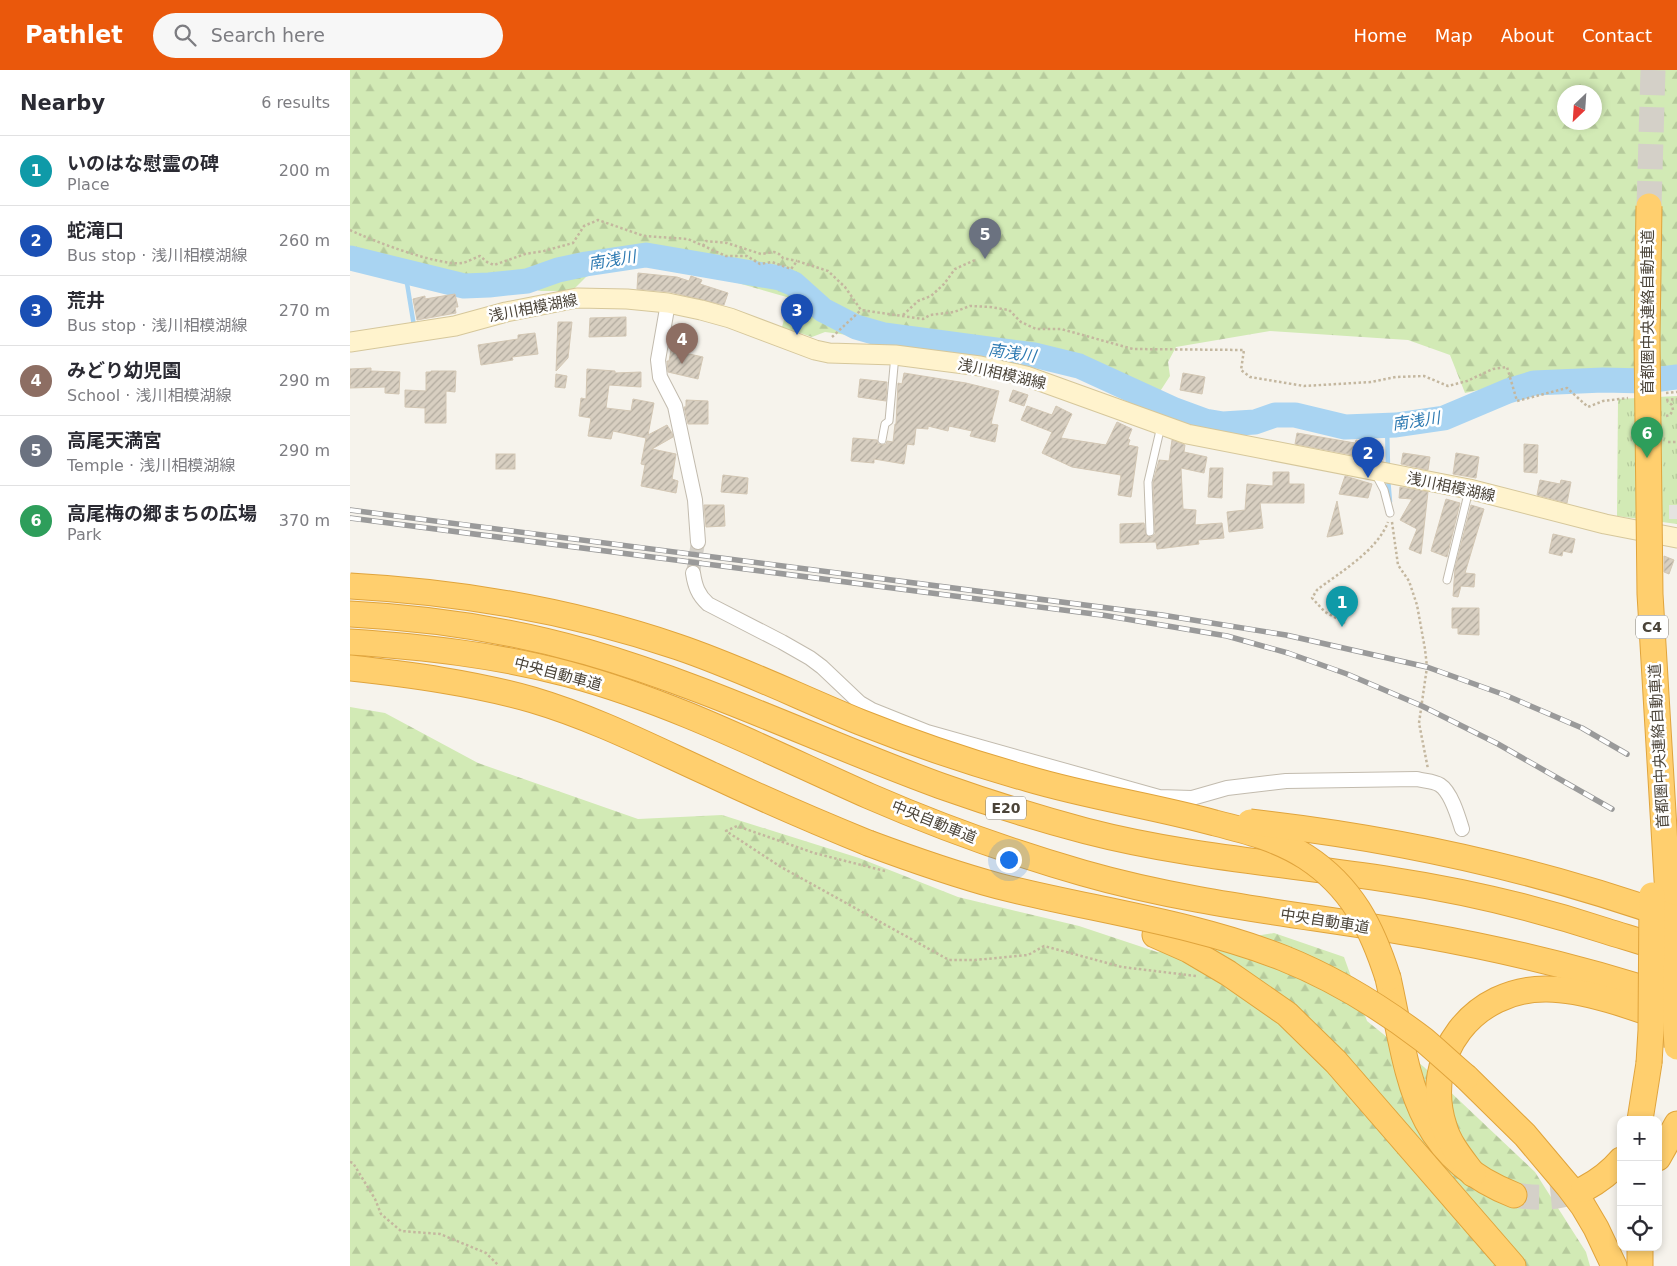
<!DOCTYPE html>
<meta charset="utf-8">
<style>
:root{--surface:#fff;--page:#f7f7f7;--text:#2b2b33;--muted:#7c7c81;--line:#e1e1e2;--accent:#ea580c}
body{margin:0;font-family:"DejaVu Sans","Noto Sans JP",sans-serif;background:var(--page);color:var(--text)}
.controls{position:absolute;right:15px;bottom:15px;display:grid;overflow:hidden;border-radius:10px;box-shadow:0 2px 8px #0003}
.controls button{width:45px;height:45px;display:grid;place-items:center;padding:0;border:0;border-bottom:1px solid var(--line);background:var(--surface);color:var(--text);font:25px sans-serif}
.compass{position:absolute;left:1207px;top:15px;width:45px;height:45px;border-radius:50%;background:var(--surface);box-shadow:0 2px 8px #0003;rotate:205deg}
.you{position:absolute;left:658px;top:789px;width:18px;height:18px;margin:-12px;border:4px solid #fff;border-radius:50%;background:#1a73e8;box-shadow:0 0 0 8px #1a73e833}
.badge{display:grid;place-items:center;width:32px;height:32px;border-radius:50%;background:var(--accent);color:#fff;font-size:16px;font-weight:700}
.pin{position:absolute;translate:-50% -41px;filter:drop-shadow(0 1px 2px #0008)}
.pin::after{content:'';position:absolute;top:26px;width:18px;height:15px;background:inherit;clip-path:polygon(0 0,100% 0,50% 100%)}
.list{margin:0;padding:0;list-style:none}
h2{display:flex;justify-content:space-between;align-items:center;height:65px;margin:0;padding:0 20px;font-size:21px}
h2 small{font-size:16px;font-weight:400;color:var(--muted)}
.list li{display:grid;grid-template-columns:32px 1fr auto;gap:15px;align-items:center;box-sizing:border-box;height:70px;padding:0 20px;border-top:1px solid var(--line)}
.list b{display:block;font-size:19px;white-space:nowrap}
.list p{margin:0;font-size:16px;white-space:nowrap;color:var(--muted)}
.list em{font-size:16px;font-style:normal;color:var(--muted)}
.icon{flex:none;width:28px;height:28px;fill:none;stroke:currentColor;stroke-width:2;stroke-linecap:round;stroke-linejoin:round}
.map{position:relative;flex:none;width:1327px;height:1196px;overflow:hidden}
header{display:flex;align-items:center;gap:30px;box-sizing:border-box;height:70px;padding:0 25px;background:var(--accent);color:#fff}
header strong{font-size:24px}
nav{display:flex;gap:28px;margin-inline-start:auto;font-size:18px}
.search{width:350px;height:45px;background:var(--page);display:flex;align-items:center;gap:12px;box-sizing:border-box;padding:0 18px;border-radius:28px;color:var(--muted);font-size:19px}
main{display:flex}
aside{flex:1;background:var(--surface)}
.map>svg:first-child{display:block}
.grass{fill:url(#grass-tufts)}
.forest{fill:url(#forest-firs);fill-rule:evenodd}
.parking{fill:#e5e3e0}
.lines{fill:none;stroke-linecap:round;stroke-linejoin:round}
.stream{stroke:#a9d4f2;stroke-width:4.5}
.river{stroke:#a9d4f2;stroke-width:25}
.building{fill:url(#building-hatch);stroke:#d3c7b4}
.minor-tunnel{stroke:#d4d0c8;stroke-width:14;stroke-dasharray:14 7;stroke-linecap:butt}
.motorway-tunnel{stroke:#d4d0c8;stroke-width:25;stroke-dasharray:25 12;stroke-linecap:butt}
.service-casing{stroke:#c2bbae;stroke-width:9}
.minor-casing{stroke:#c2bbae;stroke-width:16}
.secondary-casing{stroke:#d6c79b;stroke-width:21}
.motorway-casing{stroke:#e0a43c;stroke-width:27}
.path{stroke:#c4b79f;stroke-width:2.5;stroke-dasharray:2.5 2.5;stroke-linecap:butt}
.service{stroke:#fff;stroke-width:7}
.minor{stroke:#fff;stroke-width:14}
.secondary{stroke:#fff3cd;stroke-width:19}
.motorway{stroke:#ffcf6e;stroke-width:25}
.rail-casing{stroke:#9a9a9a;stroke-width:5.5}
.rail{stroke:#fff;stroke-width:4;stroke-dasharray:11;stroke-linecap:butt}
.motorway-bridge-casing{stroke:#e0a43c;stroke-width:27;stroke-linecap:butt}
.motorway-bridge{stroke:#ffcf6e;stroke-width:25}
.labels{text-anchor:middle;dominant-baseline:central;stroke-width:5;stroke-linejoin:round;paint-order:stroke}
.shield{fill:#fff;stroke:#817c74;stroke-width:1}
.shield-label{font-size:14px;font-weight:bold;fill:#4b4439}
.street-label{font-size:15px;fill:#4b4439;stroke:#fff}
.water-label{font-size:16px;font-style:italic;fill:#2e7ab2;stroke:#fff}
</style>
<header>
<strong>Pathlet</strong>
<div class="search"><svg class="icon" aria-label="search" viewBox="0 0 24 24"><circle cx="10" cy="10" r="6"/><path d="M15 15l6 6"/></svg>Search here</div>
<nav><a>Home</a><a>Map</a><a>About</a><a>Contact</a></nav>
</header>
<main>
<aside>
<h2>Nearby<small>6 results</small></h2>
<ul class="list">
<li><span class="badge" style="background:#0f9aa8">1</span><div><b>いのはな慰霊の碑</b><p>Place</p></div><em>200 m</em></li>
<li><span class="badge" style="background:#1a4fb4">2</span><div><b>蛇滝口</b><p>Bus stop · 浅川相模湖線</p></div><em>260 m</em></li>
<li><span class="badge" style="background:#1a4fb4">3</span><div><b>荒井</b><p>Bus stop · 浅川相模湖線</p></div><em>270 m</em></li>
<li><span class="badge" style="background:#8d6e63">4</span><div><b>みどり幼児園</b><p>School · 浅川相模湖線</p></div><em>290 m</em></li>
<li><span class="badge" style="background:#6b7280">5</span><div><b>高尾天満宮</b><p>Temple · 浅川相模湖線</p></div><em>290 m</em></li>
<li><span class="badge" style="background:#2e9e5b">6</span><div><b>高尾梅の郷まちの広場</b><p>Park</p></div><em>370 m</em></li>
</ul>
</aside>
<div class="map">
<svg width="1327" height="1196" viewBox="0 0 1327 1196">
<defs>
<pattern id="grass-tufts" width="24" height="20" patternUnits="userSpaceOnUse" patternTransform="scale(1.25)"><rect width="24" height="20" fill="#d2eab5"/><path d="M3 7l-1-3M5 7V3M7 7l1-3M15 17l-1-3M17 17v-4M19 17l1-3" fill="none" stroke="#b6ca9c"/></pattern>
<pattern id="forest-firs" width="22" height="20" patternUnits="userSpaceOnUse" patternTransform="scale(1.25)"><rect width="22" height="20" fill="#d2eab5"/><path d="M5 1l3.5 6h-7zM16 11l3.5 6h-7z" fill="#b6ca9c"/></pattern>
<pattern id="building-hatch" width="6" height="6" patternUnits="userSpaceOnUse" patternTransform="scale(1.25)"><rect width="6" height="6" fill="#d8cfc1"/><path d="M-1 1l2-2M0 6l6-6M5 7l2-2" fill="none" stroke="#b1aa9e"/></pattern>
</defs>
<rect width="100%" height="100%" fill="#f6f3ec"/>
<path class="grass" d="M1327 326V454L1267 446 1268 329Z"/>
<g class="forest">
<path d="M0 0H1327V297L1312 302 1227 299 1115 323 1100 285 1058 270 920 261 826 277 818 292 820 306 809 323 756 299 475 262 462 267 432 257 440 228 332 197 290 194 246 197 222 221H191L147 209 97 206 55 192 0 177ZM1214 22H1244V52H1214Z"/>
<path d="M0 637 35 643 128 693 288 749 372 745 509 788 608 827 729 856 807 882 924 863 994 887 1017 951 1074 997 1185 1102 1236 1182 1240 1196H0Z"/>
</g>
<rect class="parking" x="1319" y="435" width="8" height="14"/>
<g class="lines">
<g class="stream">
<path d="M55 201 64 256 66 255"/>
<path d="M1037 355 1038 398"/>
<path d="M1038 408 1040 432"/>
</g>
<path class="river" d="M0 188 114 216 139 215 177 211 208 200 236 194 296 185 430 208 444 214 473 240 506 257 534 265 684 285 729 296 825 340 855 351 873 354 905 352 925 345H945L995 357 1046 355 1094 348 1158 321 1184 313 1253 310 1296 311 1327 307"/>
</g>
<g class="building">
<path d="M288 203 327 207 339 211 341 206 352 210 350 214 378 223 374 235 320 222 287 219Z"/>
<path d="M105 224 108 237H105L106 243 67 250 63 229 75 226V229Z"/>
<path d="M276 247V266L239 267 240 248Z"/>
<path d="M208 252H222L218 288 206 301Z"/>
<path d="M185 263 188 284 162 287 163 290 131 295 128 275 168 269V265Z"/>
<path d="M321 280 353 287 348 309 318 302 317 291H319Z"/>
<path d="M21 298V301L50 302 49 324 35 323V317L0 318V299Z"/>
<path d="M237 299 265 301V303L291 302V317L259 315 256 338 281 341 283 329 304 333 298 365 317 355 322 363 323 367 302 379 326 384 322 409 328 411 326 423 291 416 295 395 291 394 296 368 263 361 261 369 238 366 241 348 229 346 231 328 236 329Z"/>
<path d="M81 301H106L105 322 96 321V353H75V338L55 337V320L76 321V302H81Z"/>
<path d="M554 303 616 313 649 321 641 354 648 355 645 372 620 366 622 361 599 356 598 361 578 356V359L566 358 564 375 557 374 554 394 524 389V393L501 391 503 368 527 370 528 374 532 375 536 374 537 371 543 372 545 354H546L548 313 552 314Z"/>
<path d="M833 303 855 307 852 324 830 320Z"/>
<path d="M206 304 217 306 215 318 205 317Z"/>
<path d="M510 309 537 312 536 331 508 327Z"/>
<path d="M663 320 678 325 674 336 659 331Z"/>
<path d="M336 330 358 331V354H338L334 337H336Z"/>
<path d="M677 336 702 345 706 336 722 344 711 368 756 375 767 352 782 359 778 369 780 370 778 375 788 377 781 427 768 425 771 405 722 397 692 383 702 362 671 350Z"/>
<path d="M947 363 1005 373 1006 370 1033 377 1029 390 945 374Z"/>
<path d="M822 370 835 375 834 382 857 387 854 403 831 398 833 439 846 440 845 455 872 453 874 468 848 470 849 474 807 479 806 472 770 473V454L794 453 796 465 801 467 805 464 803 412 809 390 819 391Z"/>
<path d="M1174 374 1188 375 1187 403 1174 402Z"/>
<path d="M1053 383 1080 387 1078 400 1051 394Z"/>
<path d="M1106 383 1129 387 1126 408 1103 404Z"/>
<rect x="146" y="384" width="19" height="15"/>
<path d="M860 398H873L872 428 858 427Z"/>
<path d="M923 402H939V414H954V433H910L913 458 879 462 877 442 895 440 897 414 923 416Z"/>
<path d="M373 405 398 408 397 424 371 422Z"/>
<path d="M995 406 1022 414 1018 428 989 424Z"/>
<path d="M1190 410 1210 414 1211 410 1221 412 1217 433 1187 425Z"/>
<path d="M1050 417 1078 422 1071 484 1059 479 1067 459 1050 450 1062 429 1049 428Z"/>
<path d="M1096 429 1110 433 1097 487 1081 481Z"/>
<path d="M987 431 993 464 977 467Z"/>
<path d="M354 435H374L375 456 356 457Z"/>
<path d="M1121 435 1134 439 1115 503 1125 504 1124 517 1111 516 1108 527 1103 526 1105 498Z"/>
<path d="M1203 464 1225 469 1222 483 1213 481 1212 486 1199 483Z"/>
<path d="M1314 486 1324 490 1319 504 1314 502Z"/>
<path d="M1102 538H1129V565L1108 564V558H1102Z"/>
</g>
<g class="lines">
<path class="minor-tunnel" d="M343 503 348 472"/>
<g class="motorway-tunnel">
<path d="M1299 136 1303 0"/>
<path d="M1164 1125C1193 1129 1206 1128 1234 1119"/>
</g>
<g class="service-casing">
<g id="service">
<path d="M532 370 535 354 539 351 545 285"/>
<path d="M1025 403 1034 420 1040 443"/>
<path d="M800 462 798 412 811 356"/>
<path d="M1097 510 1119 420"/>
</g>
</g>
<g class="minor-casing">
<g id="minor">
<path d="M318 233 308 290 310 307 325 336 345 430 348 472"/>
<path d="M343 503C345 516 348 525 358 534L432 572 460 588 472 597 510 633 522 640 577 662 809 727 842 728 877 718 936 711 1067 709C1074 711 1084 711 1090 715 1101 722 1108 746 1112 759"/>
</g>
</g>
<g class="secondary-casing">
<path id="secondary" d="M0 272 105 256 156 242 227 228 277 229 318 233 351 240 380 248 465 280 479 283 545 285 630 296 676 306 837 364 1119 419 1255 454 1327 468"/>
</g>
<g class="motorway-casing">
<g id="motorway">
<path d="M0 544C80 548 160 560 237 582 359 617 473 673 591 716 639 733 687 748 736 761 836 787 940 794 1042 810 1114 821 1186 838 1256 861 1278 868 1300 874 1321 882"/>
<path d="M0 572C74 577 147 585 218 604 323 632 420 682 519 726 588 756 660 782 733 803 844 835 959 845 1072 865 1156 880 1239 900 1320 927"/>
<path d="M0 598C62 605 123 613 183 630 244 648 301 677 358 703 411 728 464 751 518 773"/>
<path d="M805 865 839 880 878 903 937 944 986 992 1163 1196"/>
<path d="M1038 908C1059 1003 1061 1085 1164 1125"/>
<path d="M1116 1007 1175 1065 1218 1116 1233 1136 1246 1158 1264 1196"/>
<path d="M1290 1050 1299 993"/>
<path d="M1308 1088 1327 1054"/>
<path d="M1123 1104C1112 1089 1099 1074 1094 1056 1071 985 1124 918 1197 919 1234 919 1286 938 1322 951"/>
<path d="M1234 1119C1249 1111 1260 1103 1271 1090"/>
<path d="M1290 1196V1177"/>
</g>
</g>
<g class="path">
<path d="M0 160C23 171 88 196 112 193 118 192 124 188 130 186L137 192 144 195 175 184 194 181 223 173 234 156 248 150 294 166 338 169 376 186H397L410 194 422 192 441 199 447 191 478 201 495 217 511 240 573 249 580 245 604 242 620 236 640 237 659 240 671 252 686 259H711L783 279 894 280 891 300 900 307 954 316 1021 312 1046 307 1074 306 1098 316 1117 311 1143 299 1157 297 1167 331 1217 318 1238 337 1253 331 1278 328"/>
<path d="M353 176 356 171 377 173 411 184 424 182 429 184 433 188 447 191"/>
<path d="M553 245 568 231 581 226 594 214 605 199 625 190"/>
<path d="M482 267 511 240"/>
<path d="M1316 323 1327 322"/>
<path d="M1316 330 1327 329"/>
<path d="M1316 346 1320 345 1323 340 1322 335 1317 331"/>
<path d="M1318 372H1327"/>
<path d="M1042 452 1048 495 1059 511 1067 535 1075 579 1077 597 1069 653 1078 699"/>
<path d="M995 553 975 542 962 528 967 520C990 502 1027 481 1038 452"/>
<path d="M535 801 464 783 387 756 376 761 431 797 599 890H625L678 885 694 876 772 897 846 906"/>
<path d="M0 1092 3 1093 25 1129 31 1144 51 1161 90 1164 136 1183 149 1196"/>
</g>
<use href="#service" class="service"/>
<use href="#minor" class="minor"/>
<use href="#secondary" class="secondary"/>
<use href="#motorway" class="motorway"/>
<g class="rail-casing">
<g id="rail">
<path d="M0 440 812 545 936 565 1077 597 1155 625 1232 658 1277 684"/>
<path d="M0 448 752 545 877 566 938 583 997 604 1072 636 1148 674 1262 739"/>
</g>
</g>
<use href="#rail" class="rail"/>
<g class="motorway-bridge-casing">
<g id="motorway-bridge">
<path d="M1299 136 1297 268 1300 524 1327 977"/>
<path d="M0 516C112 522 222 541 328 577 390 598 449 627 510 652 565 674 622 693 679 709 740 727 803 736 865 753 897 761 928 769 956 787 1002 817 1022 858 1038 908"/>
<path d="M900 752C1045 768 1190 800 1327 849"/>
<path d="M518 773C561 789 604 804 648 816 743 840 841 852 933 888 983 908 1032 938 1074 970 1088 982 1102 995 1116 1007"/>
<path d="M1299 993 1301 960 1302 825"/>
</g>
</g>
<use href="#motorway-bridge" class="motorway-bridge"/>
</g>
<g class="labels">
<g class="shield">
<rect x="1286" y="545.5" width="32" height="23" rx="4"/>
<rect x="636" y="726.5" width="40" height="23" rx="4"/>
</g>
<g class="shield-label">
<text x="1302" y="557">C4</text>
<text x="656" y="738">E20</text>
</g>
<g class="street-label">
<text transform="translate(183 238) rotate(-11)">浅川相模湖線</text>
<text transform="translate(1298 242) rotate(-90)">首都圏中央連絡自動車道</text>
<text transform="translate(652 304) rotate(13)">浅川相模湖線</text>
<text transform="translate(1101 417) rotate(12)">浅川相模湖線</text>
<text transform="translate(208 604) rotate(15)">中央自動車道</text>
<text transform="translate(1309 676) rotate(-93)">首都圏中央連絡自動車道</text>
<text transform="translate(584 752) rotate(22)">中央自動車道</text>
<text transform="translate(975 851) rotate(9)">中央自動車道</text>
</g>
<g class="water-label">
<text transform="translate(262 190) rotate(-9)">南浅川</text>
<text transform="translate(662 283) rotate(8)">南浅川</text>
<text transform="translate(1066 351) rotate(-8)">南浅川</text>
</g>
</g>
</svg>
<div class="controls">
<button>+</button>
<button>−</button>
<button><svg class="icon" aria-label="locate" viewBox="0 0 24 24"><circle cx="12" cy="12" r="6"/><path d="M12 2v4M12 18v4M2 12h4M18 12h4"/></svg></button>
</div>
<svg class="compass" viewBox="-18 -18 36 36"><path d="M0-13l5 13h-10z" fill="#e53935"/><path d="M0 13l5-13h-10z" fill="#7c7c81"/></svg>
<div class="you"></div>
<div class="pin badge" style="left:992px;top:557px;background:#0f9aa8">1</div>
<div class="pin badge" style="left:1018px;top:408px;background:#1a4fb4">2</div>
<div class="pin badge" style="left:447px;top:265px;background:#1a4fb4">3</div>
<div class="pin badge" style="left:332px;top:294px;background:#8d6e63">4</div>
<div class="pin badge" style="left:635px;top:189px;background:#6b7280">5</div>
<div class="pin badge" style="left:1297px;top:388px;background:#2e9e5b">6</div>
</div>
</main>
